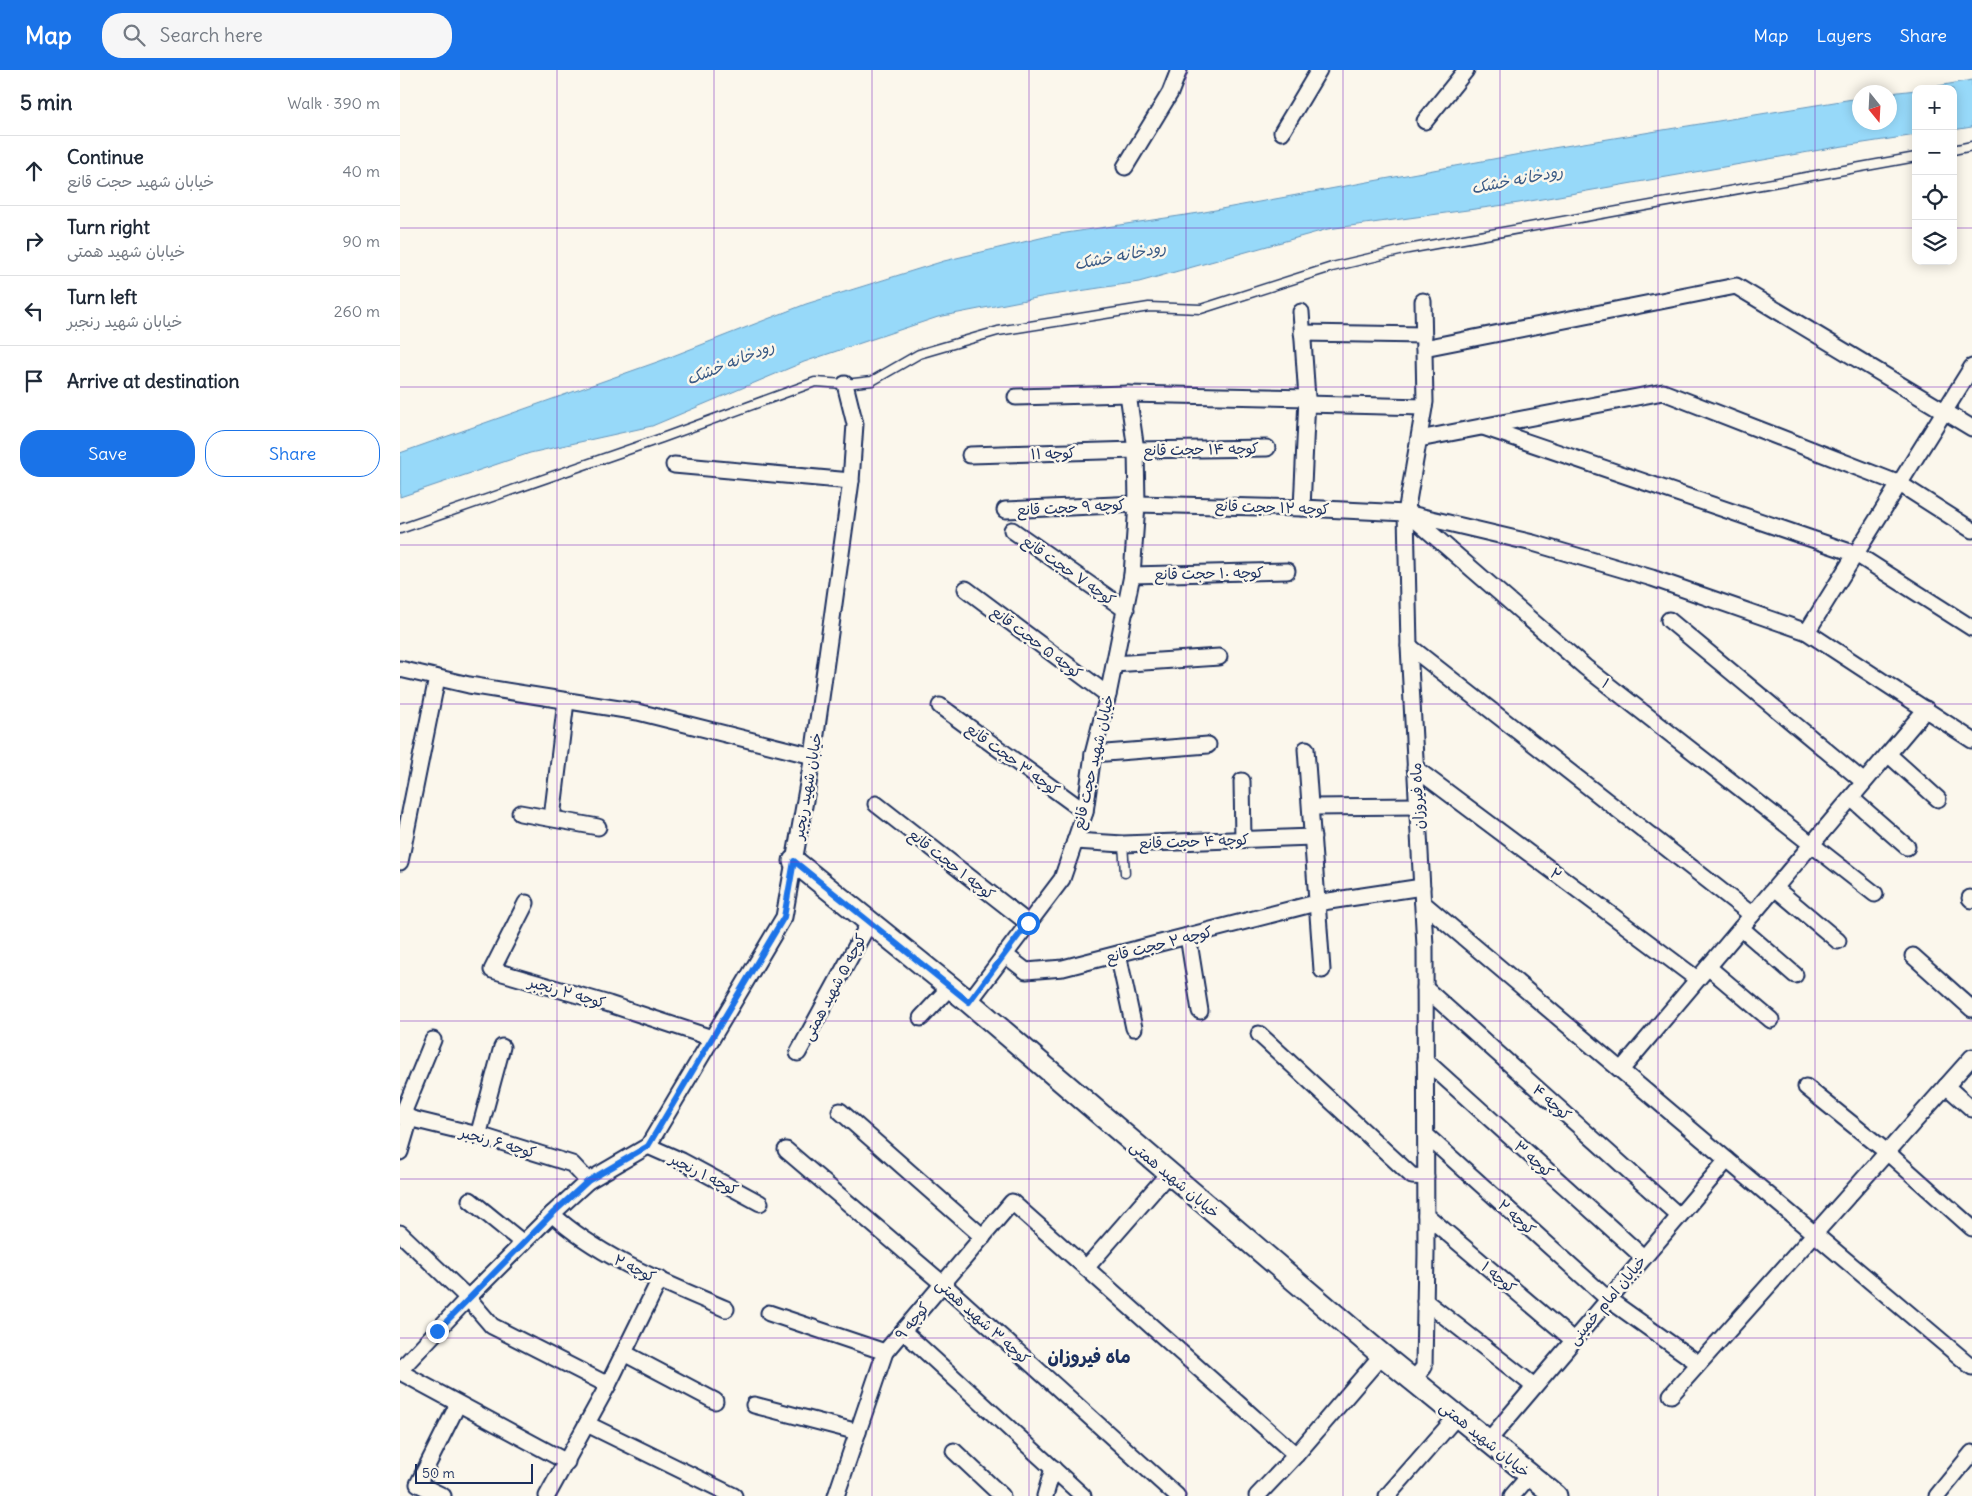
<!DOCTYPE html>
<meta charset="utf-8">
<style>
:root{--surface:#fff;--page:#f6f6f7;--text:#1f2937;--muted:#747a83;--line:#e0e1e3;--accent:#1a73e8}
body{margin:0;font-family:Delius,"Playpen Sans Arabic",sans-serif;background:var(--page);color:var(--text)}
.controls{position:absolute;right:15px;top:15px;display:grid;overflow:hidden;border-radius:10px;box-shadow:0 2px 12px #0003}
.controls button{width:45px;height:45px;display:grid;place-items:center;padding:0;border:0;border-bottom:1px solid var(--line);background:var(--surface);color:var(--text);font:25px sans-serif}
.compass{position:absolute;left:1452px;top:15px;width:45px;height:45px;border-radius:50%;background:var(--surface);box-shadow:0 2px 12px #0003;rotate:162deg}
.scale{position:absolute;left:15px;bottom:12px;width:118px;box-sizing:border-box;padding-left:5px;border:2px solid #1b2f5e;border-top:0;font-size:14px;line-height:18px;white-space:nowrap;color:#1b2f5e;-webkit-text-stroke:4px #fbf7ec;paint-order:stroke}
.stop{position:absolute;width:15px;height:15px;margin:-11px;border:4px solid #1a73e8;border-radius:50%;background:#fff}
.stop.end{background:#1a73e8;border-color:#fff;box-shadow:0 1px 5px #0008}
.list{margin:0;padding:0;list-style:none}
h2{display:flex;justify-content:space-between;align-items:center;height:65px;margin:0;padding:0 20px;font-size:21px}
h2 small{font-size:16px;font-weight:400;color:var(--muted)}
.list li{display:grid;grid-template-columns:32px 1fr auto;gap:15px;align-items:center;box-sizing:border-box;height:70px;padding:0 20px;border-top:1px solid var(--line)}
.list b{display:block;font-size:19px;white-space:nowrap}
.list p{margin:0;font-size:16px;white-space:nowrap;color:var(--muted)}
.list em{font-size:16px;font-style:normal;color:var(--muted)}
.actions{display:flex;gap:10px;padding:15px 20px}
.actions a{flex:1;padding:11px 0;border:1px solid var(--accent);border-radius:20px;text-align:center;font-size:18px;color:var(--accent)}
.actions .main{background:var(--accent);color:#fff}
.icon{flex:none;width:28px;height:28px;fill:none;stroke:currentColor;stroke-width:2;stroke-linecap:round;stroke-linejoin:round}
.map{position:relative;flex:none;width:1572px;height:1426px;overflow:hidden}
header{display:flex;align-items:center;gap:30px;box-sizing:border-box;height:70px;padding:0 25px;background:var(--accent);color:#fff}
header strong{font-size:24px}
nav{display:flex;gap:28px;margin-inline-start:auto;font-size:18px}
.search{width:350px;height:45px;background:var(--page);display:flex;align-items:center;gap:12px;box-sizing:border-box;padding:0 18px;border-radius:20px;color:var(--muted);font-size:19px}
main{display:flex}
aside{flex:1;background:var(--surface)}
.map>svg:first-child{display:block}
.water{fill:#97d9f9;stroke:#6595bb}
.lines{fill:none;stroke-linecap:round;stroke-linejoin:round}
.lane-casing{stroke:#1b2f5e;stroke-width:11}
.street-casing{stroke:#1b2f5e;stroke-width:19}
.secondary-casing{stroke:#1b2f5e;stroke-width:25}
.lane{stroke:#fbf7ec;stroke-width:8}
.street{stroke:#fbf7ec;stroke-width:15}
.secondary{stroke:#fbf7ec;stroke-width:21}
.route{stroke:#1a73e8;stroke-width:6}
.grid{fill:none;stroke:#7b2cbf;stroke-width:1;stroke-opacity:0.55}
.labels{text-anchor:middle;dominant-baseline:central;stroke-width:5;stroke-linejoin:round;paint-order:stroke}
.street-label{font-size:15px;fill:#1b2f5e;stroke:#fbf7ec}
.water-label{font-size:16px;font-style:italic;fill:#3a5a85;stroke:#fbf7ec}
.quarter-label{font-size:18px;font-weight:bold;fill:#1b2f5e;stroke:#fbf7ec}
</style>
<header>
<strong>Map</strong>
<div class="search"><svg class="icon" aria-label="search" viewBox="0 0 24 24"><circle cx="10" cy="10" r="6"/><path d="M15 15l6 6"/></svg>Search here</div>
<nav><a>Map</a><a>Layers</a><a>Share</a></nav>
</header>
<main>
<aside>
<h2>5 min<small>Walk · 390 m</small></h2>
<ul class="list">
<li><svg class="icon" aria-label="ahead" viewBox="0 0 24 24"><path d="M12 20V5M6 11l6-6 6 6"/></svg><div><b>Continue</b><p>خیابان شهید حجت قانع</p></div><em>40 m</em></li>
<li><svg class="icon" aria-label="right" viewBox="0 0 24 24"><path d="M7 20v-9h11M14 6l5 5-5 5"/></svg><div><b>Turn right</b><p>خیابان شهید همتی</p></div><em>90 m</em></li>
<li><svg class="icon" aria-label="left" viewBox="0 0 24 24"><path d="M17 20v-9H6M10 6l-5 5 5 5"/></svg><div><b>Turn left</b><p>خیابان شهید رنجبر</p></div><em>260 m</em></li>
<li><svg class="icon" aria-label="arrive" viewBox="0 0 24 24"><path d="M6 21V4h12l-3 4 3 4H6"/></svg><div><b>Arrive at destination</b></div></li>
</ul>
<div class="actions"><a class="main">Save</a><a>Share</a></div>
</aside>
<div class="map">
<svg width="1572" height="1426" viewBox="0 0 1572 1426">
<rect width="100%" height="100%" fill="#fbf7ec"/>
<filter id="ink" filterUnits="userSpaceOnUse"><feTurbulence type="fractalNoise" baseFrequency=".02" numOctaves="2"/><feDisplacementMap in="SourceGraphic" scale="10" xChannelSelector="R" yChannelSelector="G"/><feConvolveMatrix kernelMatrix="1 2 1 2 8 2 1 2 1" color-interpolation-filters="sRGB"/></filter>
<g filter="url(#ink)">
<g class="water">
<path d="M1572 10V57L1553 60V19H1521Z"/>
<path d="M1516 20V65L1437 77 1119 133 928 159 739 212 646 226 538 247 404 292 252 356 130 383 0 427V383L260 291 406 234 544 191 653 165 799 143 1153 78 1459 28 1460 52H1490V23Z"/>
</g>
<g class="lines">
<g class="lane-casing">
<g id="lane">
<path d="M1553 80 1572 76"/>
<path d="M0 459 262 368 415 312 445 314 472 311 519 284 598 261 749 237 801 239 932 197 1008 179 1516 87"/>
<path d="M723 774 725 803"/>
</g>
</g>
<g class="street-casing">
<g id="street">
<path d="M1025 51 1066 0"/>
<path d="M882 62 919 0"/>
<path d="M725 97 770 23 779 0"/>
<path d="M901 242 907 328 902 438"/>
<path d="M902 263 1024 265"/>
<path d="M1024 278 1336 216 1572 358"/>
<path d="M616 327 728 324 907 328"/>
<path d="M906 334 1024 337"/>
<path d="M1083 357 1456 484 1572 558"/>
<path d="M1019 369 1263 322 1500 414 1572 460"/>
<path d="M570 385 736 380 867 378"/>
<path d="M274 395 451 411"/>
<path d="M605 440 737 434 902 438 1006 443 1133 473 1252 508 1407 562 1572 670"/>
<path d="M1010 445 1185 597 1475 824"/>
<path d="M612 460 726 540"/>
<path d="M732 505 887 501"/>
<path d="M566 519 708 625"/>
<path d="M1269 550 1464 712"/>
<path d="M1407 562 1572 297"/>
<path d="M1009 576 1352 845"/>
<path d="M714 594 819 587"/>
<path d="M0 599 69 615 238 642 413 686"/>
<path d="M540 636 685 742"/>
<path d="M906 679 922 900"/>
<path d="M693 684 808 675"/>
<path d="M1488 684 1538 729"/>
<path d="M1015 698 1297 909"/>
<path d="M842 711 843 769"/>
<path d="M1451 728 1507 777"/>
<path d="M476 734 628 853"/>
<path d="M911 737 1018 736"/>
<path d="M120 743 198 757"/>
<path d="M152 748 166 631"/>
<path d="M675 771 723 774 913 767"/>
<path d="M0 792 37 608"/>
<path d="M1375 818 1438 871"/>
<path d="M1570 828 1572 830"/>
<path d="M126 833 92 900 209 934 312 968"/>
<path d="M1023 833 1572 1297"/>
<path d="M1341 858 1395 905"/>
<path d="M788 866 800 941"/>
<path d="M604 884 626 901 663 898 916 833 1022 817"/>
<path d="M718 884 734 958"/>
<path d="M1513 886 1572 939"/>
<path d="M1308 897 1371 950"/>
<path d="M1025 918 1278 1145"/>
<path d="M569 932 662 809 685 742 693 684 708 625 732 505 737 434 736 380 728 324"/>
<path d="M521 948 550 917"/>
<path d="M859 964 1012 1106 1026 1107"/>
<path d="M398 983 470 851"/>
<path d="M1025 990 1243 1187"/>
<path d="M1221 1000 1526 639"/>
<path d="M1546 1016 1572 1039"/>
<path d="M1406 1017 1488 1083 1572 1158"/>
<path d="M440 1041 583 1167"/>
<path d="M0 1046 82 1066 172 1094 188 1111"/>
<path d="M2 1046 33 970"/>
<path d="M1026 1065 1208 1229 1295 1291"/>
<path d="M78 1066 102 977"/>
<path d="M248 1076 282 1091 360 1133"/>
<path d="M386 1080 543 1214 777 1426"/>
<path d="M0 1082 10 1048"/>
<path d="M70 1130 123 1173"/>
<path d="M152 1144C200 1188 266 1213 326 1239"/>
<path d="M1026 1145 1173 1270"/>
<path d="M0 1163 68 1228 92 1256 208 1315"/>
<path d="M686 1198 768 1104"/>
<path d="M1025 1231 1134 1316"/>
<path d="M369 1243 485 1282"/>
<path d="M503 1261 683 1426"/>
<path d="M224 1283 315 1331"/>
<path d="M0 1300 68 1228 152 1144 188 1111 248 1076 384 847 413 686 451 411 455 354 445 314"/>
<path d="M0 1302 167 1392"/>
<path d="M1013 1310 1024 1297 1026 1183 1025 876 1009 576 1006 443 1025 332 1023 231"/>
<path d="M1271 1325 1572 987"/>
<path d="M354 1335 458 1362"/>
<path d="M187 1354 334 1426"/>
<path d="M1088 1371 1327 1090"/>
<path d="M554 1381 602 1426"/>
<path d="M43 1426 18 1414 58 1334"/>
<path d="M147 1426 208 1315 260 1209"/>
<path d="M436 1426 485 1282 612 1132 896 1385"/>
<path d="M645 1426 653 1398"/>
<path d="M857 1426 896 1385 982 1285"/>
<path d="M987 1426 1057 1346"/>
<path d="M1112 1426 1130 1405"/>
<path d="M1537 1426 1572 1383"/>
</g>
</g>
<g class="secondary-casing">
<path id="secondary" d="M394 791 569 932 982 1285 1156 1426"/>
</g>
<use href="#lane" class="lane"/>
<use href="#street" class="street"/>
<use href="#secondary" class="secondary"/>
</g>
</g>
<g class="lines" filter="url(#ink)">
<path class="route" d="M37 1261 152 1144 188 1111 248 1076 384 847 394 791 569 932 628 853"/>
</g>
<path class="grid" d="M157 0V1426M314 0V1426M472 0V1426M629 0V1426M786 0V1426M943 0V1426M1100 0V1426M1258 0V1426M1415 0V1426M0 158H1516M1553 158H1572M0 317H1572M0 475H1572M0 634H1572M0 792H1572M0 951H1572M0 1109H1572M0 1268H1572"/>
<g class="labels">
<g class="street-label">
<text transform="translate(801 379) rotate(-1)">کوچه ۱۴ حجت قانع</text>
<text transform="translate(653 383) rotate(-2)">کوچه ۱۱</text>
<text transform="translate(671 437) rotate(-3)">کوچه ۹ حجت قانع</text>
<text transform="translate(872 437) rotate(2)">کوچه ۱۲ حجت قانع</text>
<text transform="translate(669 500) rotate(35)">کوچه ۷ حجت قانع</text>
<text transform="translate(809 503) rotate(-1)">کوچه ۱۰ حجت قانع</text>
<text transform="translate(637 572) rotate(37)">کوچه ۵ حجت قانع</text>
<text transform="translate(1206 613) rotate(38)">۱</text>
<text transform="translate(613 689) rotate(36)">کوچه ۳ حجت قانع</text>
<text transform="translate(693 692) rotate(-77)">خیابان شهید حجت قانع</text>
<text transform="translate(407 716) rotate(-80)">خیابان شهید رنجبر</text>
<text transform="translate(1017 726) rotate(-93)">ماه فیروزان</text>
<text transform="translate(794 771) rotate(-2)">کوچه ۴ حجت قانع</text>
<text transform="translate(552 794) rotate(38)">کوچه ۱ حجت قانع</text>
<text transform="translate(1156 804) rotate(37)">۲</text>
<text transform="translate(759 874) rotate(-14)">کوچه ۲ حجت قانع</text>
<text transform="translate(434 917) rotate(-62)">کوچه ۵ شهید همتی</text>
<text transform="translate(167 922) rotate(16)">کوچه ۲ رنجبر</text>
<text transform="translate(1152 1032) rotate(42)">کوچه ۴</text>
<text transform="translate(98 1072) rotate(16)">کوچه ۶ رنجبر</text>
<text transform="translate(1134 1089) rotate(42)">کوچه ۳</text>
<text transform="translate(304 1104) rotate(27)">کوچه ۱ رنجبر</text>
<text transform="translate(775 1109) rotate(40)">خیابان شهید همتی</text>
<text transform="translate(1117 1147) rotate(42)">کوچه ۲</text>
<text transform="translate(235 1198) rotate(26)">کوچه ۲</text>
<text transform="translate(1099 1207) rotate(40)">کوچه ۱</text>
<text transform="translate(1207 1230) rotate(-50)">خیابان امام خمینی</text>
<text transform="translate(512 1251) rotate(-50)">کوچه ۹</text>
<text transform="translate(583 1251) rotate(42)">کوچه ۳ شهید همتی</text>
<text transform="translate(1085 1369) rotate(39)">خیابان شهید همتی</text>
</g>
<g class="water-label">
<text transform="translate(1117 109) rotate(-11)">رودخانه خشک</text>
<text transform="translate(720 185) rotate(-11)">رودخانه خشک</text>
<text transform="translate(330 292) rotate(-22)">رودخانه خشک</text>
</g>
<g class="quarter-label">
<text x="689" y="1286">ماه فیروزان</text>
</g>
</g>
</svg>
<div class="controls">
<button>+</button>
<button>−</button>
<button><svg class="icon" aria-label="locate" viewBox="0 0 24 24"><circle cx="12" cy="12" r="6"/><path d="M12 2v4M12 18v4M2 12h4M18 12h4"/></svg></button>
<button><svg class="icon" aria-label="layers" viewBox="0 0 24 24"><path d="M12 4l9 5-9 5-9-5zM3 14l9 5 9-5"/></svg></button>
</div>
<svg class="compass" viewBox="-18 -18 36 36"><path d="M0-13l5 13h-10z" fill="#e53935"/><path d="M0 13l5-13h-10z" fill="#747a83"/></svg>
<div class="scale">50 m</div>
<div class="stop" style="left:628px;top:853px"></div>
<div class="stop end" style="left:37px;top:1261px"></div>
</div>
</main>
